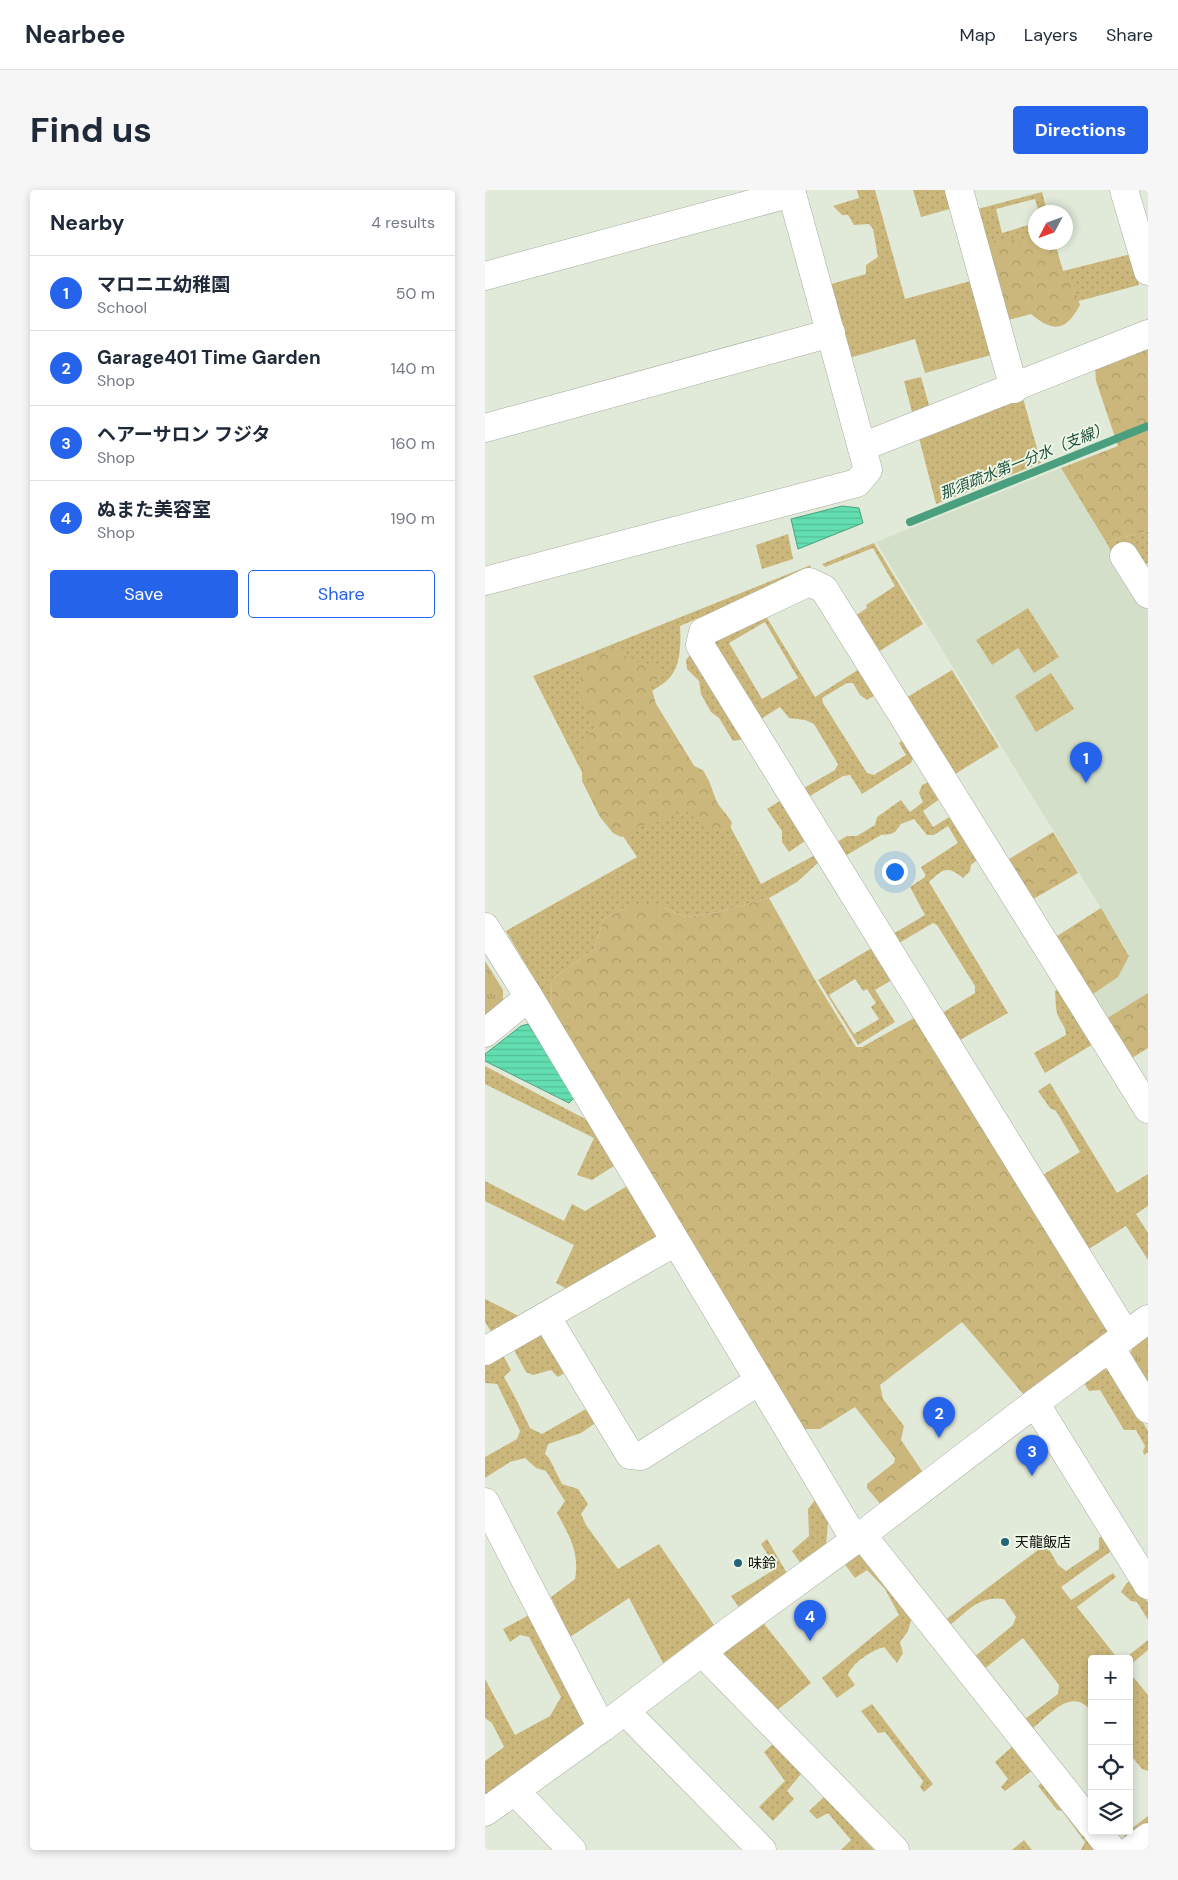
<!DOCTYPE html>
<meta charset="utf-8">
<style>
:root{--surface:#fff;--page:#f6f6f7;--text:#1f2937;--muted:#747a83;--line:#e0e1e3;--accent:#2563eb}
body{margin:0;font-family:"DM Sans","Noto Sans JP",sans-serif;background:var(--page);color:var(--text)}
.controls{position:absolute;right:15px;bottom:15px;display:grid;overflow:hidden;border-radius:5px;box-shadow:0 2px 8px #0003}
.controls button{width:45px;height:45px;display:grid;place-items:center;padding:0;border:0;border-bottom:1px solid var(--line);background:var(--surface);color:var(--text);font:25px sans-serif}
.compass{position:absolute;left:543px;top:15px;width:45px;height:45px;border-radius:50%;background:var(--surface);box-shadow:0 2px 8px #0003;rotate:229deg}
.you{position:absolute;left:409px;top:681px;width:18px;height:18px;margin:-12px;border:4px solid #fff;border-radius:50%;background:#1a73e8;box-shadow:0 0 0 8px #1a73e833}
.badge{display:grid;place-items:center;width:32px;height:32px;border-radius:50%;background:var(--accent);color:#fff;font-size:16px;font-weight:700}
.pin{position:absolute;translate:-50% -41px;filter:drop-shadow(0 1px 2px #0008)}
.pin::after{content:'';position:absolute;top:26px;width:18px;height:15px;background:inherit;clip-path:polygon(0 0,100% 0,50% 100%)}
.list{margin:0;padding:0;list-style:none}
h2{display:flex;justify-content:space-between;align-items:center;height:65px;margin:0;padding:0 20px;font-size:21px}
h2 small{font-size:16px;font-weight:400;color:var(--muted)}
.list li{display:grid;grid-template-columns:32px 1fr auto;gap:15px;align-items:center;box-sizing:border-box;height:75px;padding:0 20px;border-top:1px solid var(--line)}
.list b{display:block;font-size:19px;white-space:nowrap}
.list p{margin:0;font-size:16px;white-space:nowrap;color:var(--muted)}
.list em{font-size:16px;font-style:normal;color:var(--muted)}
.actions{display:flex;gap:10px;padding:15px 20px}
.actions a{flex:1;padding:11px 0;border:1px solid var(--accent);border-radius:5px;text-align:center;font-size:18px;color:var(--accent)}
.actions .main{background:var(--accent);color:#fff}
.icon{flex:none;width:28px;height:28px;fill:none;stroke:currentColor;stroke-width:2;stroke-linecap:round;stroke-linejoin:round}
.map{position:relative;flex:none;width:663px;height:1660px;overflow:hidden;border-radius:5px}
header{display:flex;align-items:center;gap:30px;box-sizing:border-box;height:70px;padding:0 25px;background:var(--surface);border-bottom:1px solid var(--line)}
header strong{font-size:24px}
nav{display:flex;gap:28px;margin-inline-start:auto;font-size:18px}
.intro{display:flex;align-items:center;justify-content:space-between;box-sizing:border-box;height:120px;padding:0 30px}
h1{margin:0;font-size:35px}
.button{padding:12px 22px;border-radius:5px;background:var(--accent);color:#fff;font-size:18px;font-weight:700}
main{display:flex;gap:30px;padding:0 30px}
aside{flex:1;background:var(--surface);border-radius:5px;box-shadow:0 2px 8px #0003}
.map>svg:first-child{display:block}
.built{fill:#d4dfc9}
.grass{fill:url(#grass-dots);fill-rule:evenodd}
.forest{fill:url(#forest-crowns)}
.park{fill:url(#park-tufts)}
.water{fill:url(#water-rules);stroke:#4aa07e}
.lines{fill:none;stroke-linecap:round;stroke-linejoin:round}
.stream{stroke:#4aa07e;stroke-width:8}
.minor-casing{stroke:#a6ad9f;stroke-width:29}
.minor{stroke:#fff;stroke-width:28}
.poi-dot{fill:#246579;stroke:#eef6e6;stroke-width:2}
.labels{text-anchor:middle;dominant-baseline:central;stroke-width:4;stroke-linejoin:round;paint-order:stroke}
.poi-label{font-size:14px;fill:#0e100b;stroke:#eef6e6;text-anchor:start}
.water-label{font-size:15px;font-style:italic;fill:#1e513e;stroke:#eef6e6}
</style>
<header>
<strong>Nearbee</strong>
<nav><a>Map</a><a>Layers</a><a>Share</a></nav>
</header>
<div class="intro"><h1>Find us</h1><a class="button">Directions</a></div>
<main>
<aside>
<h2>Nearby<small>4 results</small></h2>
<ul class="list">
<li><span class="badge">1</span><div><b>マロニエ幼稚園</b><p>School</p></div><em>50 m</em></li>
<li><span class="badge">2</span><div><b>Garage401 Time Garden</b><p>Shop</p></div><em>140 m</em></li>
<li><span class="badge">3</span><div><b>ヘアーサロン フジタ</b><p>Shop</p></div><em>160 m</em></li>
<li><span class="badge">4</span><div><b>ぬまた美容室</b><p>Shop</p></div><em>190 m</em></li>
</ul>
<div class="actions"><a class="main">Save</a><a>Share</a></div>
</aside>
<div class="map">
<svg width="663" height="1660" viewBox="0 0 663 1660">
<defs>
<pattern id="grass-dots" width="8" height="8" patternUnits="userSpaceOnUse" patternTransform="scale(1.25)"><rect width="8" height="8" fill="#cbb77b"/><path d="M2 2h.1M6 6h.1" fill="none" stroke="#ad9c69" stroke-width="1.8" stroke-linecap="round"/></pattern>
<pattern id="forest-crowns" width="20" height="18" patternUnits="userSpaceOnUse" patternTransform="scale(1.25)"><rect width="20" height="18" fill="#cbb77b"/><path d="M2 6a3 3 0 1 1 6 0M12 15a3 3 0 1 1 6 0" fill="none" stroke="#ad9c69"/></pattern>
<pattern id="park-tufts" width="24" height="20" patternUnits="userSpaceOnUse" patternTransform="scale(1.25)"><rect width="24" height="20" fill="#cbb77b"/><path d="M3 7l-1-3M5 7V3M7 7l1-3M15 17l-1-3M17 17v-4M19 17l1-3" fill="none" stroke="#ad9c69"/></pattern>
<pattern id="water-rules" width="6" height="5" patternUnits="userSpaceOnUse" patternTransform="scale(1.25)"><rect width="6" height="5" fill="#63deb0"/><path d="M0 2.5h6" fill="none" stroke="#55bd96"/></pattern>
</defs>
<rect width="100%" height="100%" fill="#e1e9d9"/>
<path class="built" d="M576 278 663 422V803L619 830 596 794 644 764 391 352Z"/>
<g class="grass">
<path d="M372 0H390L420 109 489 90 510 164 440 183 430 149 364 168 343 95 381 84V75L393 67 388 39 384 34 369 35 363 25H357L348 16 374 8Z"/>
<path d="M428 0H463L468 18 436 27Z"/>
<path d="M557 2 562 22H554L550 9 511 19 517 43 550 33V52L570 53 578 81 646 64 654 95 519 131 489 20Z"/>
<path d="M436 187 446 222 423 225 427 222 419 191Z"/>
<path d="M538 208 556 273 451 314 434 248Z"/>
<path d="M663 341V373L656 378 627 363 621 352Z"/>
<path d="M303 344 308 369 277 379 271 355Z"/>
<path d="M389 353 438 434 393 462 370 426 382 418 381 415 410 396 388 358 340 377 337 374Z"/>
<path d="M326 375 324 381 195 436C196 451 196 474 186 486 181 493 171 498 164 503L209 576 218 580 224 591 231 610 276 694 332 664 336 670 312 692 284 708 233 722 202 727 174 716H143L119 729 109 759 66 790 67 819 21 741 152 667 102 592 48 486Z"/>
<path d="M543 418 574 467 549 483 533 458 507 475 491 450Z"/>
<path d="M279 423 330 507 376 478 392 504 382 510 375 505 368 493H362L337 508 338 513 382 583 389 585 421 565 414 553 419 549 429 565 426 573 377 604 365 585 358 586 325 606 319 598 350 580 353 574 329 534 320 530 304 528 295 517 271 532 227 448ZM280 432 313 488 277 509 244 453Z"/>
<path d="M209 460 260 549 248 551 234 528 226 522 216 504 214 491 202 479 201 470Z"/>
<path d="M467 480 514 557 465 587 419 509Z"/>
<path d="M566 483 589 519 551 542 530 506Z"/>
<path d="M446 591 456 608 438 621 448 637 466 626 492 670 486 675 485 681 478 688C462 675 458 679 444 692L523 823 473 851 457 823 490 803V796L452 735 448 733 414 753 408 744 440 725 425 697 440 687V684L436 677 473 653 463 636 449 645H442L429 629 416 634 410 642 406 644 396 645 360 666 352 652 362 646H372L390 635 392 627 416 610 425 622 438 612 434 603 437 595Z"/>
<path d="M298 609 323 649 304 662 297 652V641L282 619Z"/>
<path d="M390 756 410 788 390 800 410 832 373 855 333 790ZM370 789 378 801 382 799 391 813 386 817 394 829 369 844 344 805Z"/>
<path d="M576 797 610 853 560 883 549 863 581 845C581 837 576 833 573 826 570 818 571 809 570 801Z"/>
<path d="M0 876 106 932 132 974 107 990 92 985 109 948 0 894Z"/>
<path d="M565 893 632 1003 663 984V1016L651 1024 663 1043V1070L641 1036 602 1060 556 986 595 962 571 921 565 918 553 901Z"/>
<path d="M0 991 79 1031 87 1014 100 1021 144 995 177 1051 82 1099 71 1093 89 1055 0 1011Z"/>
<path d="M0 1109 34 1126 7 1143 0 1132Z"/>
<path d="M60 1141 84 1180 73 1187 66 1180 48 1185 41 1182 29 1160Z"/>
<path d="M18 1165 26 1180 19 1187 31 1209 45 1238 57 1244 108 1215 112 1232 96 1243 63 1254 60 1264 64 1268 77 1294 93 1299 103 1314 96 1324 101 1335 133 1379 174 1354 229 1435 178 1473 144 1408 85 1447 66 1407 90 1389C95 1363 84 1345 72 1323L80 1311 61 1281 51 1278 40 1268 25 1272 0 1288V1267L32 1249 35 1241 12 1194 0 1193V1175Z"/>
<path d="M614 1178 627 1181 663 1241V1262L659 1265 658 1261 660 1256 651 1240H639L615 1200 604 1201 597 1190Z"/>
<path d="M330 1310 343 1332 341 1356 316 1374 307 1361 324 1346 323 1319Z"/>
<path d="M619 1343 629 1359 576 1397 586 1410 628 1383 631 1387 592 1417 633 1469H607V1522C587 1496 566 1524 548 1538L540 1529 573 1504 574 1495 538 1448 498 1480 488 1468 528 1435 531 1427 519 1409C494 1405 483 1421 465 1435L460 1430 561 1354 573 1375 581 1381 614 1359V1348Z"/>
<path d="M282 1349 303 1385 255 1419 246 1406 287 1381 288 1373 276 1354Z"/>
<path d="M370 1365H380L427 1427 423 1441 415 1452 418 1463 412 1473 399 1457C387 1460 367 1473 363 1485L370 1495 352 1508 337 1488 414 1425 400 1399 382 1380 370 1388 358 1372Z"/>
<path d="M647 1389 663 1413V1430L652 1412 646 1411 636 1402 641 1394Z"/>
<path d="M48 1423 101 1526 97 1540 0 1613V1571L19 1557 7 1533 0 1528V1489L30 1545 65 1526 76 1507 44 1447 35 1445 25 1452 18 1439Z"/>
<path d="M276 1430 326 1493 290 1522 239 1470V1457Z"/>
<path d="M663 1450V1460L644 1476V1469H639Z"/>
<path d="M644 1482 663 1505V1581L657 1579 644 1563Z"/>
<path d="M387 1514 448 1594 439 1602 435 1597 438 1591 400 1542 393 1543 376 1521Z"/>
<path d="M288 1554 316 1584 302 1601 309 1609 288 1631 274 1617 300 1591 279 1562Z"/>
<path d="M529 1555 549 1579 520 1601 516 1597 523 1589 510 1572Z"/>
<path d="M558 1591 611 1660H596L600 1652 577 1621 572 1620 553 1596Z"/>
<path d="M339 1607 389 1660H356L366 1650 343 1623 332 1629 324 1621Z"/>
<path d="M663 1626V1633L643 1649 638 1645Z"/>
<path d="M539 1650 547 1660H527Z"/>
</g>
<g class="forest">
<path d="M550 45V52L567 53 575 79 584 84 595 115C581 141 569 143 546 124L519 131 498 65 506 52C517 49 526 47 537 53L544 47Z"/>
<path d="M663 156V341L621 352 576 278 633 256 611 191 610 177Z"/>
<path d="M131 458C143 469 152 476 170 473L175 485 166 496 171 514 209 576C226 584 223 596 231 611 236 619 243 625 247 633L245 638 241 641 225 638 203 622 193 621 170 633 153 636 147 643 136 647 128 643 115 627 97 591V556L109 537C96 509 91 500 98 469Z"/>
<path d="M568 642 593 683 545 711 521 671Z"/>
<path d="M284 708 330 790 371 857H377L429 828 436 829 632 1146 540 1206 477 1132 395 1195 398 1209 419 1236 416 1250 439 1284 397 1316 382 1298V1294L409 1273 410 1268 370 1217 335 1239H317L67 819 66 790 109 759 119 729 143 716H174L202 727 233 722Z"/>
<path d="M616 718 644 766 633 787 605 806 569 748Z"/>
<path d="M663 803V858L644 870 619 830Z"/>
</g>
<g class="park">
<path d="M0 771 18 800V811L0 826Z"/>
<path d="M663 1140V1193L645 1164 651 1149Z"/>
</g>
<g class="water">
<path d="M357 316 374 318 378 333 313 359 306 329Z"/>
<path d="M43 834 90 907 84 913 0 871V864L36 836Z"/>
</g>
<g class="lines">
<path class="stream" d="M425 332 663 236"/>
<g class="minor-casing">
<g id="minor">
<path d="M474 0 529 199"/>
<path d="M639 0 663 81"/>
<path d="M0 86 307 3"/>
<path d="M0 238 346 143"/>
<path d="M377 257 663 144"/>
<path d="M639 366 663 404"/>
<path d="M0 391 372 293 383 280 306 0"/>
<path d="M0 737 44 807 370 1350"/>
<path d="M0 843 44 807"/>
<path d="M61 1126 145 1265 156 1266 274 1191"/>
<path d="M641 1145 215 455 218 442 324 392 339 399 663 919"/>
<path d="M625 1157 663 1219"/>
<path d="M0 1161 190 1052"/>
<path d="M550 1213 663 1395"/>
<path d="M0 1312 117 1538"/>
<path d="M377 1345 607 1635"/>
<path d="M217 1462 410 1660"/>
<path d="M140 1521 277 1660"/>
<path d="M30 1601 87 1660"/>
<path d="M0 1622 117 1538 242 1443 377 1345 550 1213 663 1129"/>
<path d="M612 1641 627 1660"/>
<path d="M646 1660 663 1647"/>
</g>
</g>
<use href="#minor" class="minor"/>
</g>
<g class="poi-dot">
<circle cx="520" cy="1352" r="5"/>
<circle cx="253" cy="1373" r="5"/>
</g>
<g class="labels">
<g class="poi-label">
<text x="530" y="1352">天龍飯店</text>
<text x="263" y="1373">味鈴</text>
</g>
<g class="water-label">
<text transform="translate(539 271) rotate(-22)">那須疏水第一分水（支線）</text>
</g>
</g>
</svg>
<div class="controls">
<button>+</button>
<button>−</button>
<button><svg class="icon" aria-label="locate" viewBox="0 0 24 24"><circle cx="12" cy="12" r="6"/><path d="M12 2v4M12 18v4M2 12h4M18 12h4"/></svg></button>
<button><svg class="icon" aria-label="layers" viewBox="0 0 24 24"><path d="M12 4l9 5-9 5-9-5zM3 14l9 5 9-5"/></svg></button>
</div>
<svg class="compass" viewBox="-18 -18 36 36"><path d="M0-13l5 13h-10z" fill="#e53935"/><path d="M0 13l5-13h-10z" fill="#747a83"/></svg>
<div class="you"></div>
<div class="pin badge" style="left:601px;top:593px">1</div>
<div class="pin badge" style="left:454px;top:1248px">2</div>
<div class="pin badge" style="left:547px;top:1286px">3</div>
<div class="pin badge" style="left:325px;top:1451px">4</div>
</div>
</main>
